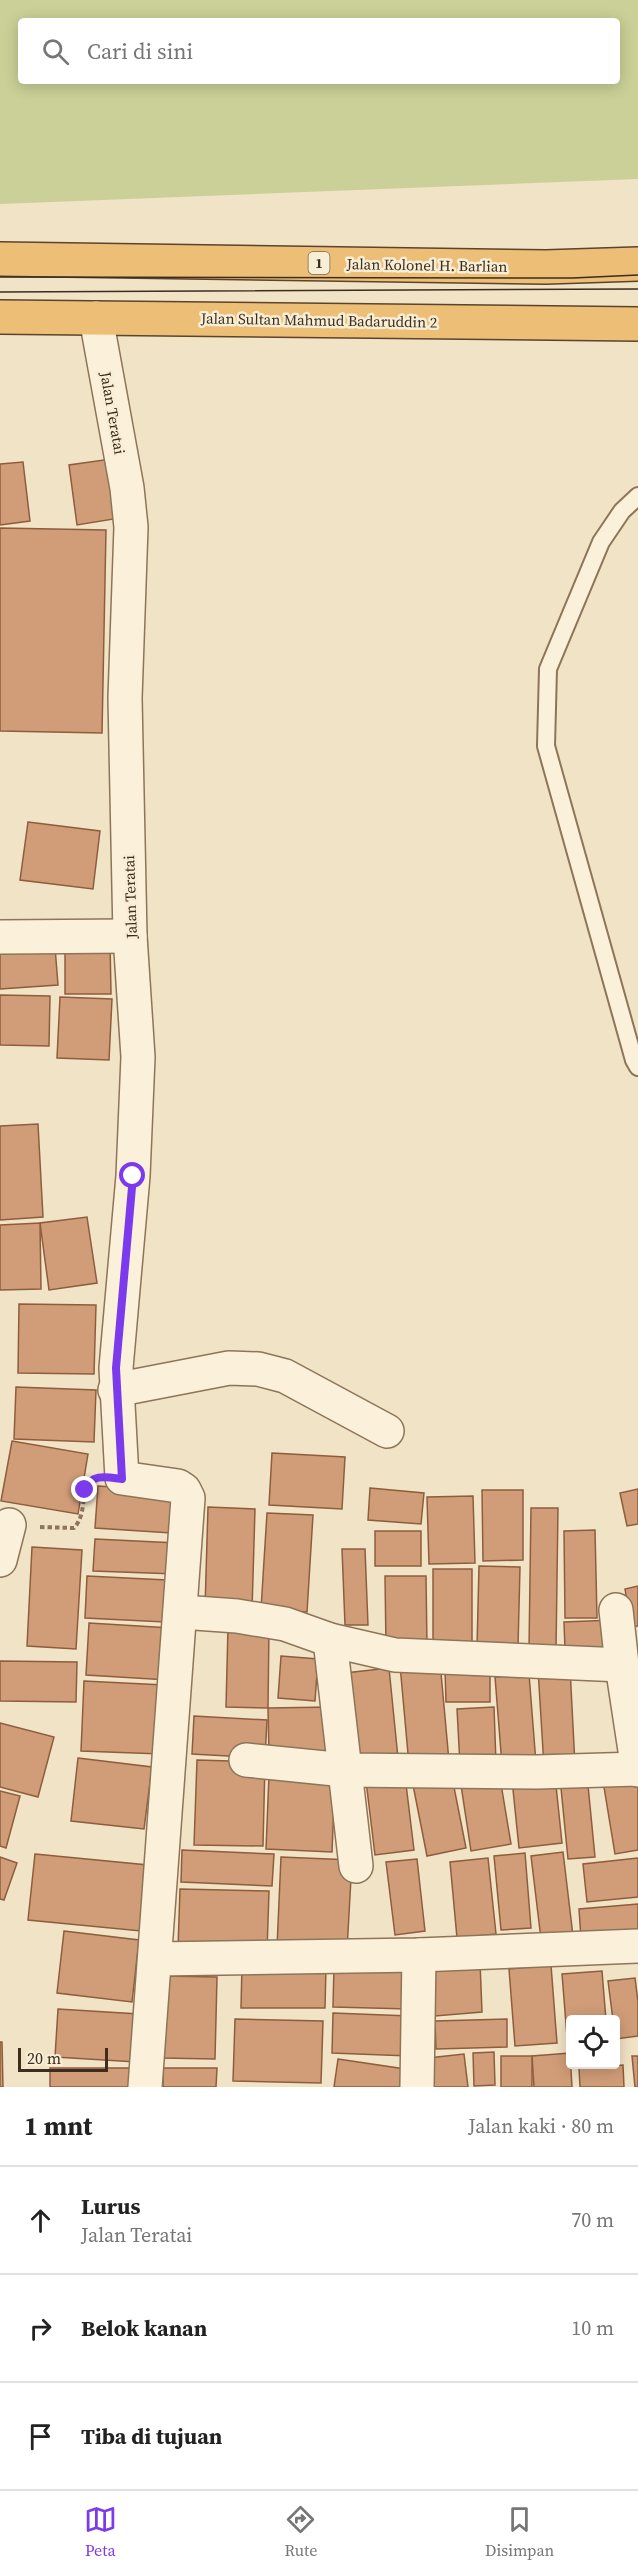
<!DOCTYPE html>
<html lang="id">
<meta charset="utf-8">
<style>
:root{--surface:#fff;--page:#f6f6f6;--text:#222;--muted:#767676;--line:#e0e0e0;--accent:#7c3aed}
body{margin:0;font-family:"Source Serif 4",serif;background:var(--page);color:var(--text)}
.controls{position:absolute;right:18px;bottom:18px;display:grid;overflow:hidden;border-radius:6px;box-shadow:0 3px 15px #0003}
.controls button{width:54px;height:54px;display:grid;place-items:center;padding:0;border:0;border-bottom:2px solid var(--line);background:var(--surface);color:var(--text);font:30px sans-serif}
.scale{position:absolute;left:18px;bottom:15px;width:90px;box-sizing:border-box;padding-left:6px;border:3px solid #3c2d1e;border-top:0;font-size:16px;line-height:21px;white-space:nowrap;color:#3c2d1e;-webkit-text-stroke:4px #f8edd5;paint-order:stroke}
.stop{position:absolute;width:18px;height:18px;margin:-14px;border:4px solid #7c3aed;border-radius:50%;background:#fff}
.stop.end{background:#7c3aed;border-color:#fff;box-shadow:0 2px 6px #0008}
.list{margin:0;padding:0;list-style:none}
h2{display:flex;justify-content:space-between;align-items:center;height:78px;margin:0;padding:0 24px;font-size:26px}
h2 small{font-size:20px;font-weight:400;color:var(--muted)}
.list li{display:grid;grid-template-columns:39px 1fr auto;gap:18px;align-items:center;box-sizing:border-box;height:108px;padding:0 24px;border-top:2px solid var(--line)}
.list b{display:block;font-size:22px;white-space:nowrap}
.list p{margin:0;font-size:20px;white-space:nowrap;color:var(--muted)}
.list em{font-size:20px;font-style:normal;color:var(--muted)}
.icon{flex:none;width:33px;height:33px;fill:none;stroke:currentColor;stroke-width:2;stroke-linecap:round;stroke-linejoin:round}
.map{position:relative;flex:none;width:638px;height:2087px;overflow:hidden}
.search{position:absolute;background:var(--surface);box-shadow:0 3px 15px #0003;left:18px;right:18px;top:18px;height:66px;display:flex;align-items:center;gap:15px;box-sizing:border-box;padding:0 21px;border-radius:6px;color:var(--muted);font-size:22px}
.sheet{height:402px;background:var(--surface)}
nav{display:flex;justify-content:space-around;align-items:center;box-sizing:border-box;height:84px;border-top:2px solid var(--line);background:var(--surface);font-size:16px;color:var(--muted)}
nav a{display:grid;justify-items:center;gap:3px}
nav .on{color:var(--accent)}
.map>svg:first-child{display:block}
.green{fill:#cad097;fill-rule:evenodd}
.building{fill:#d19d78;stroke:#8e5d3e;stroke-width:1.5}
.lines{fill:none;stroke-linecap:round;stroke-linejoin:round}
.service-casing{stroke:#8d7559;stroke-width:20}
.minor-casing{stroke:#8d7559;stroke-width:36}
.trunk-casing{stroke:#5b432e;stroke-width:36}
.path{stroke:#8d7559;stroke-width:4;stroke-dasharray:4.5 3;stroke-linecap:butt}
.service{stroke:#fbf0d9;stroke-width:16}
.minor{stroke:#fbf0d9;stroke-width:33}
.trunk{stroke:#edbe76;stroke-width:33}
.tram{stroke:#3c2d1e;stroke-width:1.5}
.route{stroke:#7c3aed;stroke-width:8}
.labels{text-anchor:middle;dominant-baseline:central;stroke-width:5;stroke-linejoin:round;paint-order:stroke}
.shield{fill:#f8edd5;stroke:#746755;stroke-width:1.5}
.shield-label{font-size:14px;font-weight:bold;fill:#3c2d1e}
.street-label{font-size:15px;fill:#3c2d1e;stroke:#f8edd5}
</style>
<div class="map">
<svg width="638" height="2087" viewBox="0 0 638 2087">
<rect width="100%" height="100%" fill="#f1e3c5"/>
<path class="green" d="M0 0H638V179L0 204ZM21 21H617V81H21Z"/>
<g class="building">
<path d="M111 459 120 518 77 525 69 465Z"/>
<path d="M23 462 30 521 0 525V464Z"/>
<path d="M0 528 106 530 102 733 0 731Z"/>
<path d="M28 822 100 831 93 889 20 880Z"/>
<path d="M110 941 111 994H65V942Z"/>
<path d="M55 947 58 985 0 989V951Z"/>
<path d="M0 995 50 996 49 1046 0 1045Z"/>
<path d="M60 997 112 999 109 1060 57 1058Z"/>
<path d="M38 1124 43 1217 0 1220V1126Z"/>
<path d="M87 1217 97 1283 49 1290 40 1223Z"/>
<path d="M40 1223 41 1289 0 1290V1225Z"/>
<path d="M19 1304 96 1305 94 1374 18 1373Z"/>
<path d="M16 1387 96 1390 94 1442 14 1439Z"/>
<path d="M12 1441 88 1454 78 1514 1 1501Z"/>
<path d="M272 1453 345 1457 342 1509 269 1505Z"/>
<path d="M98 1486 174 1491 171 1533 95 1528Z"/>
<path d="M370 1488 424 1493 421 1524 368 1520Z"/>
<path d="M638 1489V1524L627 1526 620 1493Z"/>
<path d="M482 1490H523V1560L483 1561Z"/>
<path d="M473 1496 475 1563 429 1564 427 1497Z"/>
<path d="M208 1507 255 1509 252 1610 205 1608Z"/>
<path d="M531 1508H558L556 1650 529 1649Z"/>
<path d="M267 1513 313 1515 307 1612 261 1609Z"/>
<path d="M595 1530 597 1618H565L564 1531Z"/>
<rect x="375" y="1531" width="46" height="35"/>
<path d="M95 1539 177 1543 176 1574 93 1571Z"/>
<path d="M32 1547 82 1550 76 1649 27 1646Z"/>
<path d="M342 1549H365L368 1625H345Z"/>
<path d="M479 1566 520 1567 518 1647H477Z"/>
<path d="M433 1569H472V1648L433 1647Z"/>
<path d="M87 1576 167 1580 165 1622 85 1618Z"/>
<path d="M385 1576H426L427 1646 386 1647Z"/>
<path d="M638 1586V1626L631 1627 625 1589Z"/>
<path d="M613 1620 614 1647 565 1649 564 1622Z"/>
<path d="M89 1623 171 1628 168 1680 86 1675Z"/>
<path d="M228 1627 269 1628 268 1708 226 1707Z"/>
<path d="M281 1656 318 1659 315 1701 278 1698Z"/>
<path d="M0 1661 77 1662 76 1702 0 1701Z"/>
<path d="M440 1662 449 1761 409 1765 400 1665Z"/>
<path d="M389 1668 398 1758 355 1762 345 1673Z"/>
<path d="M490 1668V1702H446L445 1669Z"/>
<path d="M570 1668 575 1765 544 1767 538 1669Z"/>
<path d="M529 1674 536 1763 502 1765 495 1677Z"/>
<path d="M84 1681 164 1685 161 1754 81 1751Z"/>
<path d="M331 1707 332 1754 269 1756 268 1708Z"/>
<path d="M494 1707 496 1763 460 1765 457 1709Z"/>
<path d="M194 1716 267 1720 265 1758 192 1754Z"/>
<path d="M0 1723 54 1737 38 1797 0 1787Z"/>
<path d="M78 1758 152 1767 144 1829 71 1821Z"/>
<path d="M197 1760 265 1762 263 1846 194 1845Z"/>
<path d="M269 1775 335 1778 332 1852 266 1849Z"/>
<path d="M587 1775 595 1857 568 1859 560 1778Z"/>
<path d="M405 1776 414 1850 375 1855 366 1781Z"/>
<path d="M555 1776 562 1843 519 1848 512 1780Z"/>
<path d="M452 1777 466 1848 427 1856 413 1785Z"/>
<path d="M500 1778 511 1844 471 1851 461 1785Z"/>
<path d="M638 1781V1850L615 1854 604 1787Z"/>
<path d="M0 1791 20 1796 6 1848 0 1846Z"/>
<path d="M182 1850 274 1854 272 1886 181 1882Z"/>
<path d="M563 1852 573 1936 541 1939 531 1856Z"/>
<path d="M525 1853 531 1928 501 1930 494 1856Z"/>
<path d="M35 1854 148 1865 141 1931 28 1920Z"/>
<path d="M0 1857 17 1863 4 1900 0 1899Z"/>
<path d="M281 1857 352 1860 347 1950 277 1947Z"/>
<path d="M488 1858 496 1934 457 1938 450 1862Z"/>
<path d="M638 1858V1897L587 1902 583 1864Z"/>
<path d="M417 1859 425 1931 395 1935 386 1862Z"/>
<path d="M180 1889 269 1891 267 1952 178 1949Z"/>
<path d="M638 1904V1933L581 1938 579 1909Z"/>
<path d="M64 1931 139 1940 132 2002 57 1993Z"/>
<path d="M480 1962 482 2012 435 2016 432 1965Z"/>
<path d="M242 1965 326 1966 325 2008H241Z"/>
<path d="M334 1965 410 1966 409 2009 333 2007Z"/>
<path d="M551 1965 557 2043 515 2046 509 1969Z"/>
<path d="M602 1971 606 2020H570V2049H568L562 1974Z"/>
<path d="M163 1976 217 1977 215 2059 161 2058Z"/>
<path d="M635 1978 638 2002V2036L616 2039V2020H613L608 1981Z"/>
<path d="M58 2009 139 2014 136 2062 55 2057Z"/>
<path d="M333 2013 410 2016 409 2056 332 2053Z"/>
<path d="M235 2019 323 2021 321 2083 233 2081Z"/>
<path d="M507 2019V2047L436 2049 435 2021Z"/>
<path d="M0 2042H2L3 2087H0Z"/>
<path d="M494 2052 495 2085 474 2086 473 2053Z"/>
<path d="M570 2053 572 2087H534L532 2056Z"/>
<path d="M464 2054 468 2087H431L428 2058Z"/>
<rect x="501" y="2056" width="31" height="31"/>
<path d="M632 2056H638V2087H635Z"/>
<path d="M338 2059 405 2069 402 2087H334Z"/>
<path d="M623 2065 624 2087H580L579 2068Z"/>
<rect x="50" y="2068" width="83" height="19"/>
<path d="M163 2068H217L216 2087H163Z"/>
</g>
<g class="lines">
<g class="service-casing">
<path id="service" d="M638 496 622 511 601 542 548 669 546 746 634 1060 638 1067"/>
</g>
<g class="minor-casing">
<g id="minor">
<path d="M96 318 127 488 131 527 125 698 130 936 138 1057 133 1176 116 1368 122 1478 178 1486 184 1490 188 1498 145 2087"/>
<path d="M0 937 130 936"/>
<path d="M115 1390 229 1368 258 1369 285 1376 387 1431"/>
<path d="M0 1560 9 1525"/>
<path d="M616 1610 622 1665 638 1770"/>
<path d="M181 1612 237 1616 285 1624 330 1640 395 1655 622 1665"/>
<path d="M330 1640 356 1866"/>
<path d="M246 1760 345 1770 537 1772 638 1769"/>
<path d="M155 1959 419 1955 638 1946"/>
<path d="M417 2087 419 1955"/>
</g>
</g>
<g class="trunk-casing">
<g id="trunk">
<path d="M0 259 546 267 638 264"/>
<path d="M0 317 638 324"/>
</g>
</g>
<path class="path" d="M40 1527 74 1528C87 1514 80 1494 90 1481"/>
<use href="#service" class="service"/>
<use href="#minor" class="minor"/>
<use href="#trunk" class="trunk"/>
<g class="tram">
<path d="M0 277 573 278 638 275"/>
<path d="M0 292 638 289"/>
</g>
</g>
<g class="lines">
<path class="route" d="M85 1490C91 1473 107 1477 122 1479L116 1368 133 1176"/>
</g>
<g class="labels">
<rect class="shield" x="308.5" y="252" width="21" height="22" rx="4.5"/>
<g class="shield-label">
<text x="319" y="263">1</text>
</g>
<g class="street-label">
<text transform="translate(427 265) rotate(1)">Jalan Kolonel H. Barlian</text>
<text transform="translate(319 320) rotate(1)">Jalan Sultan Mahmud Badaruddin 2</text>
<text transform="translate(113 413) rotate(80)">Jalan Teratai</text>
<text transform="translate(130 897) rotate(-92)">Jalan Teratai</text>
</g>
</g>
</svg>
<div class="controls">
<button><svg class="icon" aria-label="locate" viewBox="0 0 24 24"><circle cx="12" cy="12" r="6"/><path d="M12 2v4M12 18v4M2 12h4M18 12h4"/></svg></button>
</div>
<div class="scale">20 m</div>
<div class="stop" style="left:133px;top:1176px"></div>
<div class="stop end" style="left:85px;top:1490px"></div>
<div class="search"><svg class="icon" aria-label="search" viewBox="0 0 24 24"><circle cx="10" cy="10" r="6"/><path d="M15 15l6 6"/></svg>Cari di sini</div>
</div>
<section class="sheet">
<h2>1 mnt<small>Jalan kaki · 80 m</small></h2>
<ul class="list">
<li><svg class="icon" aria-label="ahead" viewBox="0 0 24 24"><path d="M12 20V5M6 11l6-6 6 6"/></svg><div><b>Lurus</b><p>Jalan Teratai</p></div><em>70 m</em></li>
<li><svg class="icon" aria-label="right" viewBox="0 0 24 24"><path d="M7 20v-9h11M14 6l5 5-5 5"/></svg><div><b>Belok kanan</b></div><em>10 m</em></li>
<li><svg class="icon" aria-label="arrive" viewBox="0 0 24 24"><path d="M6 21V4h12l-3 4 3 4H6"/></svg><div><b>Tiba di tujuan</b></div></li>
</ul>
</section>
<nav>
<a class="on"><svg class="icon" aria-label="map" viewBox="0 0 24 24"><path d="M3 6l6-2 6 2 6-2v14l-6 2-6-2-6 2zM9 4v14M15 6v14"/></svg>Peta</a>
<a><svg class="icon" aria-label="directions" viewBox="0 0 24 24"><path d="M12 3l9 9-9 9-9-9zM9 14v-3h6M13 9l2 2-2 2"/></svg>Rute</a>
<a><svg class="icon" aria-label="saved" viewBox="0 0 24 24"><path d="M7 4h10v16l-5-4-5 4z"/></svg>Disimpan</a>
</nav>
